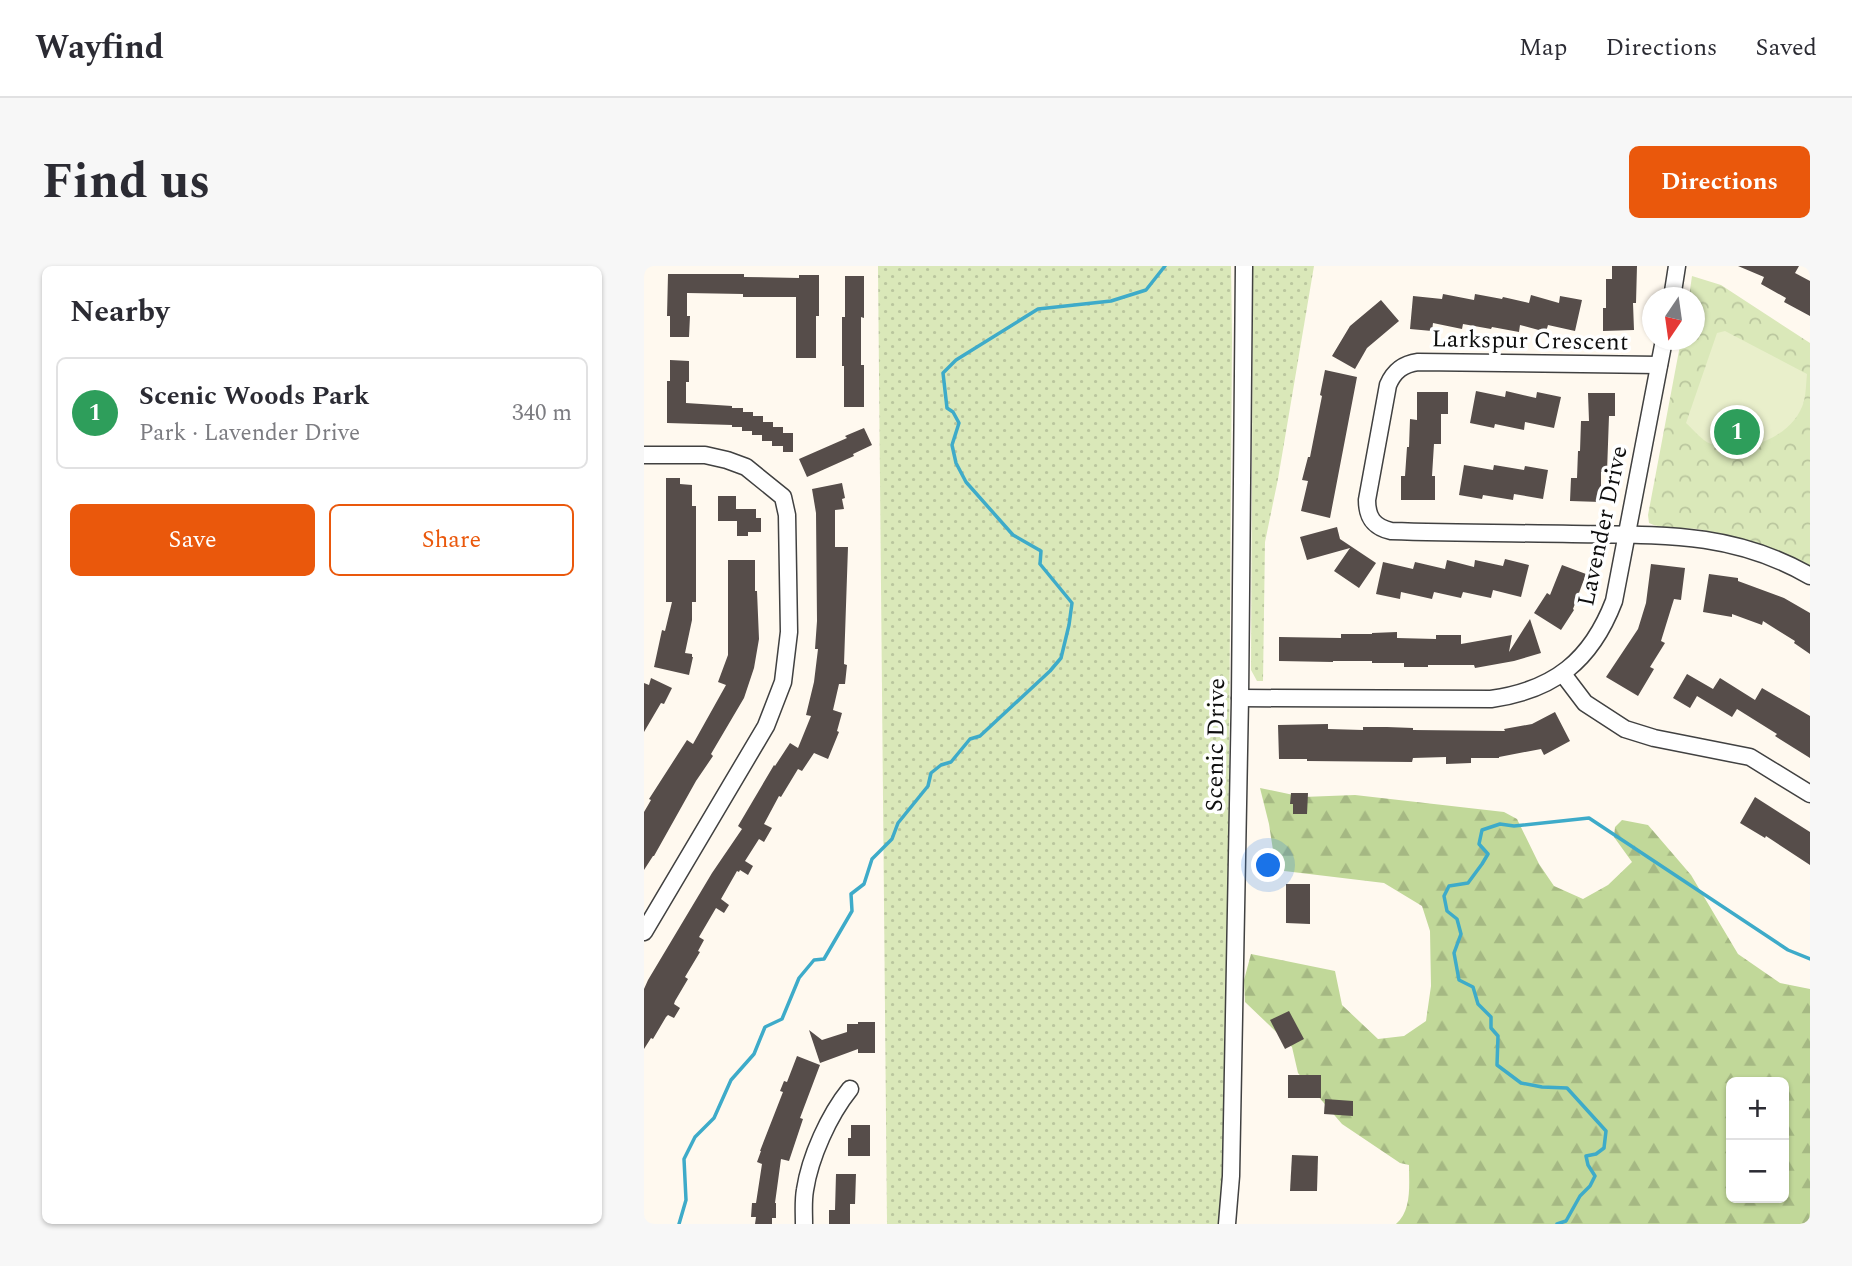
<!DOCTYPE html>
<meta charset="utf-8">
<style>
:root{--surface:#fff;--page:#f7f7f7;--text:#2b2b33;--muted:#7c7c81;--line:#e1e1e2;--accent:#ea580c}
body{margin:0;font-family:Spectral,serif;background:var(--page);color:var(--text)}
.controls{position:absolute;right:21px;bottom:21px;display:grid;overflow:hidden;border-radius:10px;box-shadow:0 2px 5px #0004}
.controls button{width:63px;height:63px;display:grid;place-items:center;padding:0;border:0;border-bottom:2px solid var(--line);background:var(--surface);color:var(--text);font:35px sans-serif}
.compass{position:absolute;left:998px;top:21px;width:63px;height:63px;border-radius:50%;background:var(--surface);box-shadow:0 2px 5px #0004;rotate:193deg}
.you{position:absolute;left:625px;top:600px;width:24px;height:24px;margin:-18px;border:5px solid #fff;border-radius:50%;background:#1a73e8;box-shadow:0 0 0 10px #1a73e833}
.badge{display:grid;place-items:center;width:46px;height:46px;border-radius:50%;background:var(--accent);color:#fff;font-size:23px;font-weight:700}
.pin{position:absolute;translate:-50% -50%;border:4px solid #fff;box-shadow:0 2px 7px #0006}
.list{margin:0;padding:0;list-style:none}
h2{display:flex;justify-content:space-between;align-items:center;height:91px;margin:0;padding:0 28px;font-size:30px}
h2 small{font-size:23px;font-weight:400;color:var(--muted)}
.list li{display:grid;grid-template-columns:46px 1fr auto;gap:21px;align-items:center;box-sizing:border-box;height:112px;margin:0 14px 14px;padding:0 14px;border:2px solid var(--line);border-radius:10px}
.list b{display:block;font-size:26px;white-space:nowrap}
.list p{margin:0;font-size:23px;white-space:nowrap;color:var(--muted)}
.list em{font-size:23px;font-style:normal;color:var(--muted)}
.actions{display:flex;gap:14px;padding:21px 28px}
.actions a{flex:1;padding:16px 0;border:2px solid var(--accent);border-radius:10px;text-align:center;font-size:24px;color:var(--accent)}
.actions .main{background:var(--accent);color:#fff}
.map{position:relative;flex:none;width:1166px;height:958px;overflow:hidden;border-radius:10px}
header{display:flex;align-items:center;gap:42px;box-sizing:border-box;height:98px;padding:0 35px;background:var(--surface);border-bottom:2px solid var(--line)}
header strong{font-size:33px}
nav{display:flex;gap:38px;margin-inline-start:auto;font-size:24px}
.intro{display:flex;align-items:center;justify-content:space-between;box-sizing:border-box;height:168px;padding:0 42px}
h1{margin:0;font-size:49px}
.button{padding:18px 32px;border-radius:10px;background:var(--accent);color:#fff;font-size:24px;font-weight:700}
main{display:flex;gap:42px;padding:0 42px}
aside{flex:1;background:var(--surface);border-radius:10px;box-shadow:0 2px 5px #0004}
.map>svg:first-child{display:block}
.grass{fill:url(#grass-dots)}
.forest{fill:url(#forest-firs);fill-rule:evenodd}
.park{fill:url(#park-crowns)}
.pitch{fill:#e9efcb}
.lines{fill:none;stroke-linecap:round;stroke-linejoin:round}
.stream{stroke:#3eabc9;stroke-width:3.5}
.building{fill:#564d4a}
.minor-casing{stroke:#414141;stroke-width:19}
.minor{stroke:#fff;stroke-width:16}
.labels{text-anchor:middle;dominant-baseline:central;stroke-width:7;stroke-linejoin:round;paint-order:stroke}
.street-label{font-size:24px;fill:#0e0e0e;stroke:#fff}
</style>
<header>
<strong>Wayfind</strong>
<nav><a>Map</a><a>Directions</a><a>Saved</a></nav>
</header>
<div class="intro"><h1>Find us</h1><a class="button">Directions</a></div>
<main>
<aside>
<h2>Nearby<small></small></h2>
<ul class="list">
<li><span class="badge" style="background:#2e9e5b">1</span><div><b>Scenic Woods Park</b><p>Park · Lavender Drive</p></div><em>340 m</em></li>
</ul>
<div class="actions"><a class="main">Save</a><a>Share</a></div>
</aside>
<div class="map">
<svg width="1166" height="958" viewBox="0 0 1166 958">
<defs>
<pattern id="grass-dots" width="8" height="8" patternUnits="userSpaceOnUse" patternTransform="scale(1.75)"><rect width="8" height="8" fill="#dae8b9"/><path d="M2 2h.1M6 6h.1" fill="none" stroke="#bac69e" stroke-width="1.8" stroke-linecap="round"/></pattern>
<pattern id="forest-firs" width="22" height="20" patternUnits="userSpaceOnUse" patternTransform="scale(1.75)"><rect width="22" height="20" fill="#c1d899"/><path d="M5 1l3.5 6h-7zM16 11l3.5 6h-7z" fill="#a5b883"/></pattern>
<pattern id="park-crowns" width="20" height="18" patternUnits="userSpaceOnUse" patternTransform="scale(1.75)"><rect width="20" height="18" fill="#dae8b9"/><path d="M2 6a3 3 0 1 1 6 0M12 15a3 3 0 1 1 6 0" fill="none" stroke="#bac69e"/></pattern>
</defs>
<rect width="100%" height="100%" fill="#fff9ef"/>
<g class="grass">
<path d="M234 0H587L588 73 583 774 578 934 575 958H243Z"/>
<path d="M609 0H670L634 213 621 276 619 415H613L607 404Z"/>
</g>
<path class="forest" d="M616 522 659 531 711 529 860 546 873 553 895 598 910 620 939 633 964 619 988 596 970 571 971 561 978 554 1004 559 1047 609 1094 688 1136 717 1166 723V958H752C768 944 765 919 765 899L756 897 698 858 654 807 648 781 601 736 600 714 607 688 691 705 698 739 734 773 760 770 782 755 787 720 786 665 778 640 740 617 632 604 625 558ZM1087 816H1140V932H1087Z"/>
<path class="park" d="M1048 10 1077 19 1166 77V301C1129 280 1095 270 1053 263 1037 261 1019 264 1005 257L1004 249 1037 74H1050V32L1045 31Z"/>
<path class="pitch" d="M1081 65 1163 108C1162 117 1162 127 1160 135 1150 172 1100 189 1067 178 1058 175 1049 163 1042 157L1073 67Z"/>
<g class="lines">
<g class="stream">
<path d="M35 958 42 934 40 893 51 871 70 852 87 814 110 788 121 761 138 753 155 712 170 694 180 693 208 645 207 628 220 618 228 593 248 573 254 557 284 520 287 507 297 499 307 496 326 473 336 470 406 405 417 392 425 359 428 337 396 298 397 285 369 269 322 216 312 197 308 179 315 157 309 146 303 142 299 107 312 94 394 43 467 35 502 24 521 0"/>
<path d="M913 958 922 955 936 930 946 920 951 910 944 899 942 890 952 888 960 882 962 865 923 822 898 821 877 817 853 799 854 770 847 762V751L834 738 829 721 815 714 810 687 817 668 813 653 803 645 800 630 805 620 824 617 838 598 844 588 835 578 838 564 856 558 870 560 945 552 1144 684 1166 693"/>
</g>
</g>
<g class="building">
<path d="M968 0H993L992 37H989L990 64 959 65V42H962V13H968Z"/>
<path d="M1094 0H1155L1151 7 1166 15V50L1140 36 1142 32 1117 18 1120 11Z"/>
<path d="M24 8H100V11L155 12V9H175V50H172V92H152V31H99V28L43 27V50H46L45 71H26V50H23Z"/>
<path d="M201 10H220V52L217 51V99H220V141H200V100H198V51H201Z"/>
<path d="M799 28 830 34 831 28 858 33 859 31 885 37 887 29 915 37 916 30 938 34 931 65 904 59 902 66 876 59 875 66 848 61 847 63 819 58 818 63 789 57 788 65 766 63 769 30 798 33Z"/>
<path d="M737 34 755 55 723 82 711 103 688 90 706 60Z"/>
<path d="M26 94 45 95V116H42V137L88 140V142H99V146H109V150H119V156H129V161H139V167H149V186H139V180H128V175H118V169H108V165H98V161H88V159L23 157V115H26Z"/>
<path d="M681 104 713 111 686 252 657 245 664 215 658 214 664 191H666L678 130 676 129Z"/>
<path d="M832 125 861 131 862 125 892 132 893 126 917 131 910 162 881 156 880 164 851 158 850 162 826 157Z"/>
<path d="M773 126H804V148H797V178H790L788 210H791V234H757V210H761L763 181H765L766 153 773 154Z"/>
<path d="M944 127H971V150H965L963 206H957V236L926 235 927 212H933L934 185H936L937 155H945Z"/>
<path d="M220 162 228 179 209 188 210 190 163 211 155 193 203 172 201 170Z"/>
<path d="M820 199 849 204 850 199 880 204 881 200 904 204 899 233 870 228 869 234 839 229 838 233 815 229Z"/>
<path d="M22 212H36V218L48 219V240H52V336H48V354L41 387 48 388V391H49L45 409 10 401 18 364 21 365 28 336H22Z"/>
<path d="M198 217 201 232 198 233 200 243 191 244V281H204L200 398 203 399 201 418H195L189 444 198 447 193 465 195 466 184 493 170 487 158 505 154 503 137 531 135 530 120 558 128 562 120 576 115 573 101 595 109 600 104 609 96 604 95 606 93 605 77 633 85 639 80 647 72 642 55 671 60 674 54 685 56 686 41 711 44 713 31 735 30 738 36 742 30 752 24 749 22 751 9 773 7 772 0 783V723L4 714 68 607 98 563 94 560 130 499 131 500 146 477 154 482 167 450 162 449 170 416 174 383H171L173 355 172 247 168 223Z"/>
<path d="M74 230H92V243H112V252H117V266H104V270H93V255H74Z"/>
<path d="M693 261 696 273 732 297 715 322 690 305 706 282 663 294 656 271Z"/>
<path d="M861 293 885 299 877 331 849 324 847 332 819 326 817 332 790 326 788 333 757 326 756 333 732 328 739 296 769 303 771 296 801 303 803 294 830 301 831 294 859 300Z"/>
<path d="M84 294H111V325H113L115 373 110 402 100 432 67 488 69 490 52 515 10 590H9L0 604V546L7 534 5 533 43 474 49 478 82 419 74 416 84 389Z"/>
<path d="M1007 298 1041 302 1037 334 1030 333 1017 375 1021 377 1006 401 1010 403 994 430 962 411 994 363 1002 337Z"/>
<path d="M918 299 942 308 929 343 930 344 917 364 890 347 903 327 906 329Z"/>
<path d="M1065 308 1094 312V315L1140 332 1166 347V388L1150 377 1151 375 1119 355 1118 359 1088 348V351L1059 346Z"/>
<path d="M886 353 897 387 870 395 831 402 830 399H784V401H760V397H728V395H689V396L635 395V371L697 372V368H728V367L753 366V372L792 373V369H817V378L868 369 865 386Z"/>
<path d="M1043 408 1069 423 1076 412 1111 434 1118 422 1166 450V492L1131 470 1133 468 1093 443 1088 451 1053 430 1046 442 1029 432Z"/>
<path d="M7 412 28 422 20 438 17 437 0 466V417L5 419Z"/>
<path d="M911 446 926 475 900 489 897 483 855 491V492H827V497L802 498V491L769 492 768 496 663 495V493H635L634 459 684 458V463L719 464V461H743L769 462V464L861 465 860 463 888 458Z"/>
<path d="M647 527H664L663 548H649V538H646Z"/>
<path d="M1111 531 1166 566V599L1122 570 1121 572 1096 557Z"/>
<path d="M642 618H666V658L642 657Z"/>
<path d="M645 745 660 773 641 783 626 754Z"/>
<path d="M214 756H231V787H214V783L176 797 165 764 178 774 203 766V758H214Z"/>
<path d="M153 790 176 799 156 852 159 853 145 895 137 893 131 937H132V952H128V958H111L112 951H107L108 937H112L118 898 113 896 117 885H116L139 826 136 825 140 815 143 816Z"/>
<rect x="644" y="809" width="33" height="23"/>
<path d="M681 833 709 835V850L680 848Z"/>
<path d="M207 859H226V890H204V872H207Z"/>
<path d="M648 889 674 890 673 925H646Z"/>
<path d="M192 908H212L211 938H206V958H185V944H191Z"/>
</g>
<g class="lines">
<g class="minor-casing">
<g id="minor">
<path d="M1028 32 1033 0"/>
<path d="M1015 99 774 96C759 98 750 105 744 119L723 234C723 252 730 261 747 265 807 267 868 267 928 268 1015 269 1088 265 1166 310"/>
<path d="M0 189H61L83 194 102 201 139 231 143 249 145 366 139 416 122 460 0 666"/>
<path d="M919 408 941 437 981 463 1010 472 1106 491 1166 528"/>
<path d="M596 432 847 433C910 424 947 395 970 335L1020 74"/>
<path d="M160 958C160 947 159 935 161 924 166 891 185 849 206 823"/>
<path d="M583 958 587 910 596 432 600 0"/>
</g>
</g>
<use href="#minor" class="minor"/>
</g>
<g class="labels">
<g class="street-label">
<text transform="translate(886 75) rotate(1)">Larkspur Crescent</text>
<text transform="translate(959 260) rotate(-78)">Lavender Drive</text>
<text transform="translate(572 479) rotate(-89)">Scenic Drive</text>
</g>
</g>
</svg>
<div class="controls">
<button>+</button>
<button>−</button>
</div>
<svg class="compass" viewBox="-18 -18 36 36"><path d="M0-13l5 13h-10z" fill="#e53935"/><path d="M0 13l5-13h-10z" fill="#7c7c81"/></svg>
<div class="you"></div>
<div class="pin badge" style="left:1093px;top:166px;background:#2e9e5b">1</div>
</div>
</main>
